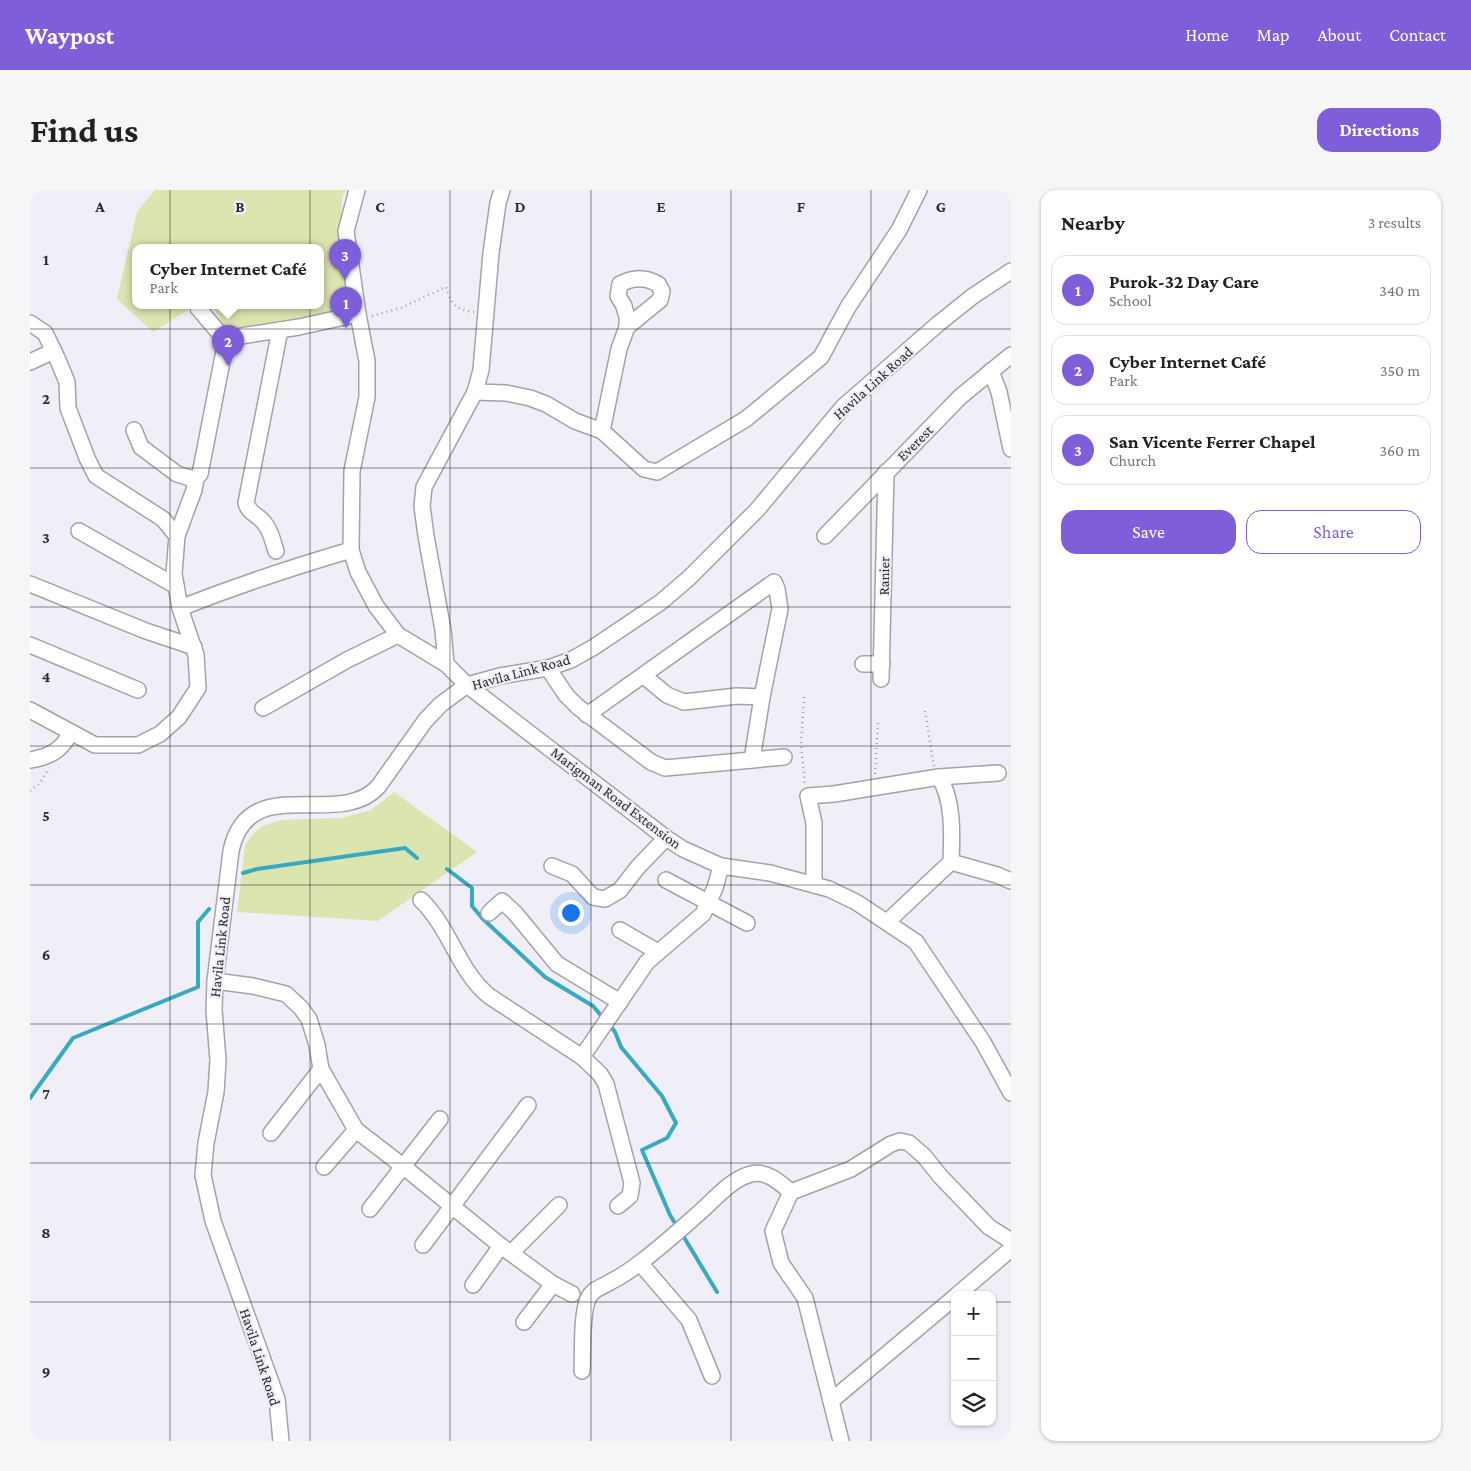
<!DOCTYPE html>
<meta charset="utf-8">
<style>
:root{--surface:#fff;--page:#f6f6f6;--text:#202124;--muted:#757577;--line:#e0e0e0;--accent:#7e5ed9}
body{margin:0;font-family:"Crimson Pro",serif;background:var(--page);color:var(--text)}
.controls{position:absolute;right:15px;bottom:15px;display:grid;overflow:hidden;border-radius:10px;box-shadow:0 1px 4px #0004}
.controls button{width:45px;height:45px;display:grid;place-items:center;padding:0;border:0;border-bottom:1px solid var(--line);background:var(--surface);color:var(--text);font:25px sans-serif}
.you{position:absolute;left:540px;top:722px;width:18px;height:18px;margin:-12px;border:4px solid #fff;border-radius:50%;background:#1a73e8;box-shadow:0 0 0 8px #1a73e833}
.badge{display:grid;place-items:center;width:32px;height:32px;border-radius:50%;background:var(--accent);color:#fff;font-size:16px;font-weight:700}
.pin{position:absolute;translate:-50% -41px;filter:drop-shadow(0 1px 2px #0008)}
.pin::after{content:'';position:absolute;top:26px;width:18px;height:15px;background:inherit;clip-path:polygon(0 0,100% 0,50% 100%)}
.popup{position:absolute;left:102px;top:54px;width:192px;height:65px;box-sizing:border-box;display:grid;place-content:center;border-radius:10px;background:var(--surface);filter:drop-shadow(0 1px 4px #0005);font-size:16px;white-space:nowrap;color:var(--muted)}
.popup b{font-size:19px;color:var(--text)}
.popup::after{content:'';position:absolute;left:50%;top:100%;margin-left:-10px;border:10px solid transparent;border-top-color:var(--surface)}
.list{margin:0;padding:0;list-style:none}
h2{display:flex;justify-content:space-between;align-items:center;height:65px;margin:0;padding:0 20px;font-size:21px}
h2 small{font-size:16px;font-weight:400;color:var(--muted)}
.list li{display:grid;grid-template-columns:32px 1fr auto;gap:15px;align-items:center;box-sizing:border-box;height:70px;margin:0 10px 10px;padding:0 10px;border:1px solid var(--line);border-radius:15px}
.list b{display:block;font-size:19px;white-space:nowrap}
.list p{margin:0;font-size:16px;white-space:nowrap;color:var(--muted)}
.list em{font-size:16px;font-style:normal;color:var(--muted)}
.actions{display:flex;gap:10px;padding:15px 20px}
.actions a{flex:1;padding:11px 0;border:1px solid var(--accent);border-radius:15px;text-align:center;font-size:18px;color:var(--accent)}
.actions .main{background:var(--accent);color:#fff}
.icon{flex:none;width:28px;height:28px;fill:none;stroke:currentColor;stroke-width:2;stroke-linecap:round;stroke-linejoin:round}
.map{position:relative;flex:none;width:981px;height:1251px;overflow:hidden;border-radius:15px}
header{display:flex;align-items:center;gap:30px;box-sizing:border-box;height:70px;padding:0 25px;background:var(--accent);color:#fff}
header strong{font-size:24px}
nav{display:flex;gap:28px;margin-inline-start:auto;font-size:18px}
.intro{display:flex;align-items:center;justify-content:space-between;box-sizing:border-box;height:120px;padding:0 30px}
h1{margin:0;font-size:35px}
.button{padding:12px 22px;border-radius:15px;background:var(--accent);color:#fff;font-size:18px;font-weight:700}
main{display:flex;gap:30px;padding:0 30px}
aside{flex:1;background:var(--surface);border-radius:15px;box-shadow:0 1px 4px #0004}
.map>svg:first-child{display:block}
.green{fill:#dbe5b0}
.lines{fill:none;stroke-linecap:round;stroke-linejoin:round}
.stream{stroke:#37aac2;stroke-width:4}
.minor-casing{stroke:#a3a2a9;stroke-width:18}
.path{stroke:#a1a0a6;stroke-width:2.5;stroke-dasharray:1 4;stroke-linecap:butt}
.minor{stroke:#fff;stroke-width:15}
.grid{fill:none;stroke:#2b2a2d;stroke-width:1;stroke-opacity:0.55}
.labels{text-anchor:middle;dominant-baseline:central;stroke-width:4.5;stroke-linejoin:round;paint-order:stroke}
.street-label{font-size:15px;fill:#2b2a2d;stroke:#f0eff7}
.grid-label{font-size:16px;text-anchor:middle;font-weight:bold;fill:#2b2a2d;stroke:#f0eff7;stroke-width:4.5;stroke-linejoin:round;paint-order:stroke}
</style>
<header>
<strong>Waypost</strong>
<nav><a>Home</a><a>Map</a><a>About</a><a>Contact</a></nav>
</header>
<div class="intro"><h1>Find us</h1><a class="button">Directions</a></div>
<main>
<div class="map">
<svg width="981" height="1251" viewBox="0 0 981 1251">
<rect width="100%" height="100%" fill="#f0eff7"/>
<g class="green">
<path d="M125 0H316L312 8 309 65 319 119 198 140 181 115H290V57H106V115H166L123 142 87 109 107 22Z"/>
<path d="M364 602 447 662 348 731 207 722 215 655 222 645 231 637 251 630 312 628 341 620Z"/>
</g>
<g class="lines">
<g class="stream">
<path d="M417 679 442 698V716L452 728 515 787 563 816 574 829"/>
<path d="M213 683 227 679 375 658 387 668"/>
<path d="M579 834 585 842 591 857 632 906 646 933 637 948 612 960 640 1025 648 1038"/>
<path d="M0 908 43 848 168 797V732L179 719"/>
<path d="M652 1044 687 1102"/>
</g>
<g class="minor-casing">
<g id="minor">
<path d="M327 0 316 41 328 124 337 171V207L322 281 321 360 328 382 346 416 368 445 416 474 437 495 636 648 653 659 691 676 740 683 799 699 826 712 886 752 953 852 981 903"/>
<path d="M168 118 196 151 211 146 269 137 328 124"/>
<path d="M0 133 15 143 27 168 37 192 38 218 57 268 66 286 133 329 147 346 144 384 150 418"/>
<path d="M0 172 24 161"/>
<path d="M961 181 969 202 981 259"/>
<path d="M445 202 476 203 500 208 516 214 545 231 572 241 614 279 627 282 716 229 791 167 818 117 869 40 889 0"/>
<path d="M104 240 111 257 147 284 160 288H166L170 284 196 151"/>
<path d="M572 241 589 159 597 137 630 110 632 101 628 94C615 87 604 87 590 94L588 106 594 116 597 127V137"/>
<path d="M49 341 146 396"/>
<path d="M147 346 164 300 166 288"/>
<path d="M795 346 930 207 981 165"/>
<path d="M246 361C243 352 241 341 235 334 229 325 219 324 216 313L250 140"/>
<path d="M0 394 116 441 164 457"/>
<path d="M0 455 108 500"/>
<path d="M416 474 413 440 396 346 392 316 394 297 445 202 451 180 461 63 468 13 472 0"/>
<path d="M833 474H852"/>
<path d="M518 478 536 505 548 517 621 572 635 578 754 567"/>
<path d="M614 486 637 505 654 512 707 506 732 507"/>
<path d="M851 489 856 282"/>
<path d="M233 518 317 470 368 445"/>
<path d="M0 520 65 555H108L130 544 149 527 168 498 166 465 150 418C206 396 263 377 321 360"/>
<path d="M557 525 744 392 747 399 750 419 732 507 722 570"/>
<path d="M0 570C20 567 32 560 41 542"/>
<path d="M921 672 967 685 981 691"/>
<path d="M522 676 542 684 563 707 575 709 590 700 608 677 636 648"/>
<path d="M636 690 717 733"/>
<path d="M784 695V633L778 606 804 604 909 587 968 583"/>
<path d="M391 710C420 738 429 782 459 806L552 867 570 884 576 894 602 993 600 1006 588 1016"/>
<path d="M459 723 472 711 485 723 527 774 590 812"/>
<path d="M857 732 921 672C922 646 924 610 909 587"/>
<path d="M590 740 628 762"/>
<path d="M185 791 223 796 256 804 271 818 279 829 287 855 291 879 326 940 374 977 471 1056 523 1094 542 1104"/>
<path d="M552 867 617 772 673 724 685 698 691 676"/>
<path d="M241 943 291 879"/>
<path d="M294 977 326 940"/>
<path d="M340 1019 410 929"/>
<path d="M393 1055 498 915"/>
<path d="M481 1063 529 1015"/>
<path d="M610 1073 659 1130 682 1186"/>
<path d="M443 1095 471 1056"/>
<path d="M927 1105 981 1059"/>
<path d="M494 1132 523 1094"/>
<path d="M552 1181C553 1163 551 1125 558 1109 563 1098 573 1097 582 1091 592 1086 602 1079 611 1072 631 1057 650 1040 669 1023 684 1010 701 989 721 984 737 980 750 993 761 1002"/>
<path d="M801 1211 925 1107"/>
<path d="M251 1251 247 1209 183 1031 173 985 176 953 186 902 188 870 184 820 185 791 201 661C218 580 308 640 348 597L395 531 410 515 437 495 470 486 518 478 541 470 564 457 631 412 659 388 727 320 813 217 908 134 943 106 981 81"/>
<path d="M811 1251 775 1108 751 1073 743 1041 761 1002 821 979 861 954 870 951 879 953 894 966 910 986 959 1037 981 1051"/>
</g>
</g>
<g class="path">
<path d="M342 126 371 118 416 97C422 116 425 119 444 122"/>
<path d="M774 507 771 555 775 595"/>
<path d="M895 521 904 576"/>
<path d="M845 584 848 531"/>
<path d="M0 601 10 593 19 578"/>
</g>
<use href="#minor" class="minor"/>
</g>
<path class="grid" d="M140 0V1251M280 0V1251M420 0V1251M561 0V1251M701 0V1251M841 0V1251M0 139H981M0 278H981M0 417H981M0 556H981M0 695H981M0 834H981M0 973H981M0 1112H925M962 1112H981"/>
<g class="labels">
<g class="street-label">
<text transform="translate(843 193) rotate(-42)">Havila Link Road</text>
<text transform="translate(885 253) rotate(-45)">Everest</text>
<text transform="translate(854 386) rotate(-89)">Ranier</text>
<text transform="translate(491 482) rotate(-15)">Havila Link Road</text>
<text transform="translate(586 608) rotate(37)">Marigman Road Extension</text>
<text transform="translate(190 757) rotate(-84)">Havila Link Road</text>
<text transform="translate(230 1167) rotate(72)">Havila Link Road</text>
</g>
</g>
<g class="grid-label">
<text x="70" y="22">A</text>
<text x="210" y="22">B</text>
<text x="350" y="22">C</text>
<text x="490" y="22">D</text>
<text x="631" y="22">E</text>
<text x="771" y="22">F</text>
<text x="911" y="22">G</text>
<text x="16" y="75">1</text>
<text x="16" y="214">2</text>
<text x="16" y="353">3</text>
<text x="16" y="492">4</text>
<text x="16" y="631">5</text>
<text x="16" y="770">6</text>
<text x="16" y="909">7</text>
<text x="16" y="1048">8</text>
<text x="16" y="1187">9</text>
</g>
</svg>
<div class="controls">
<button>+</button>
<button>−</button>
<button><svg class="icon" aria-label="layers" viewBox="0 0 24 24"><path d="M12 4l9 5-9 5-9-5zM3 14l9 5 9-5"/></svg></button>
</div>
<div class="you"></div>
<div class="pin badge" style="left:316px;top:138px">1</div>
<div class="pin badge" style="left:198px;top:176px">2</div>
<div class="popup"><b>Cyber Internet Café</b>Park</div>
<div class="pin badge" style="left:315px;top:90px">3</div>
</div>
<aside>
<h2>Nearby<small>3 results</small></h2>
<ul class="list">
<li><span class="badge">1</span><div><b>Purok-32 Day Care</b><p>School</p></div><em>340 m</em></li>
<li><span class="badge">2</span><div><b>Cyber Internet Café</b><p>Park</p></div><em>350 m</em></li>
<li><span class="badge">3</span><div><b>San Vicente Ferrer Chapel</b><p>Church</p></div><em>360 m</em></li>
</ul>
<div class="actions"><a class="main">Save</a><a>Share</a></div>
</aside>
</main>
